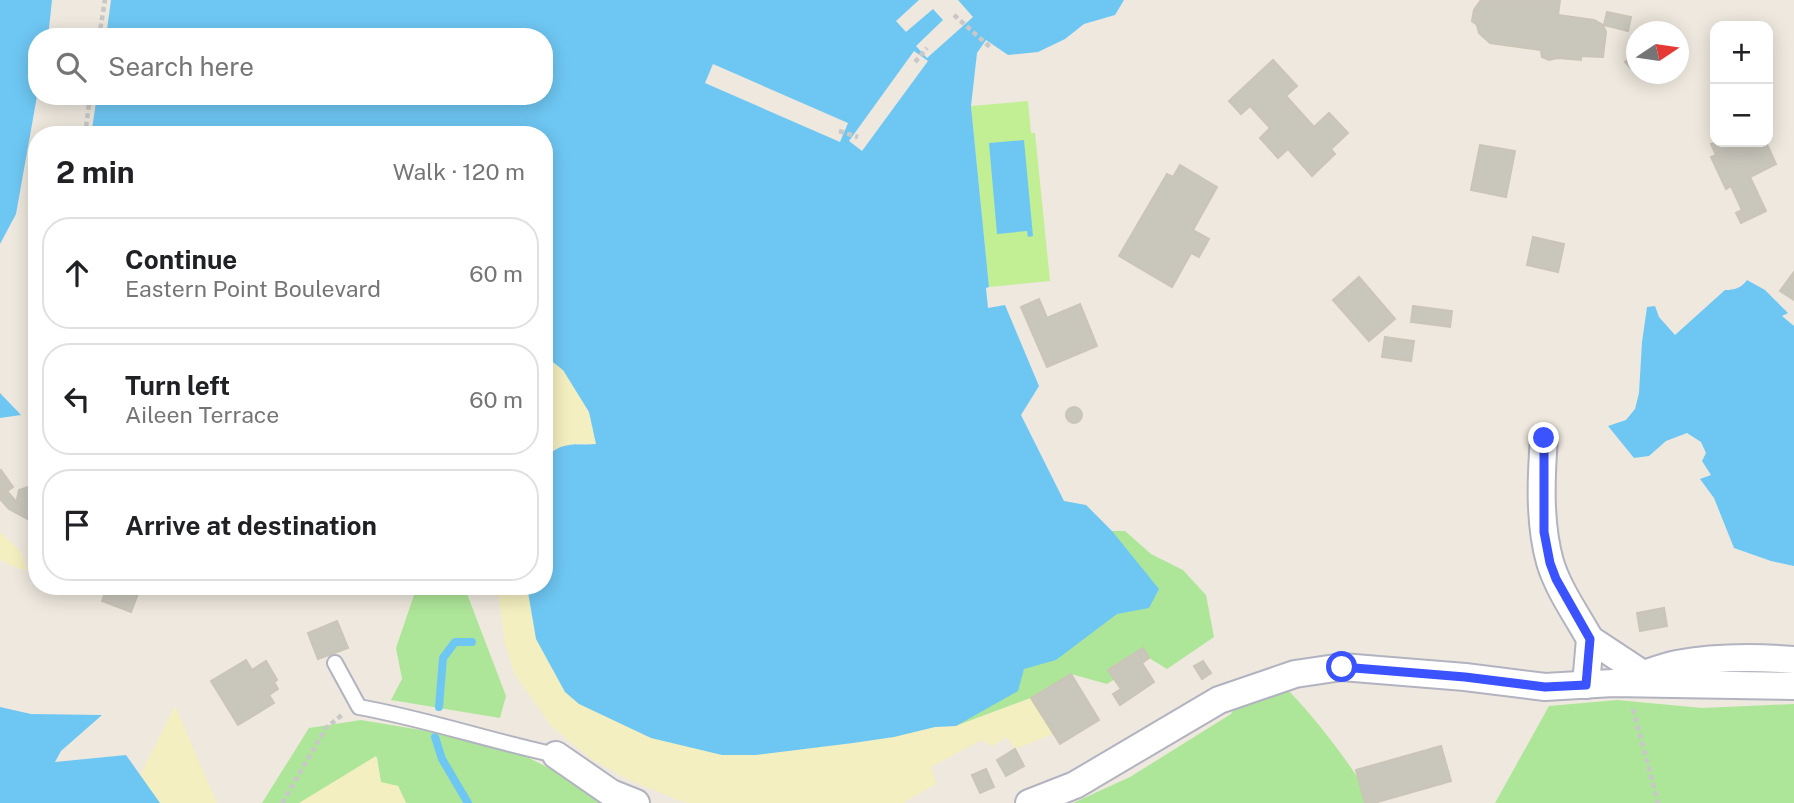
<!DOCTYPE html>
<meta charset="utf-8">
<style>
:root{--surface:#fff;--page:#f6f6f6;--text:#202124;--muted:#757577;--line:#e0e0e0}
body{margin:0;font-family:"Public Sans",sans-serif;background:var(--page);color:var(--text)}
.controls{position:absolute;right:21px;top:21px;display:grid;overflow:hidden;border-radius:14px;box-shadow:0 4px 18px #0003}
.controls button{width:63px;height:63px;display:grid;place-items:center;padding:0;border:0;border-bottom:2px solid var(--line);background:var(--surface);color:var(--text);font:35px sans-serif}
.compass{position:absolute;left:1626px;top:21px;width:63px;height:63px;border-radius:50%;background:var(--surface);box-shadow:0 4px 18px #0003;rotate:77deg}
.stop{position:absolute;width:21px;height:21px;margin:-16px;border:5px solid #3a52ff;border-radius:50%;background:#fff}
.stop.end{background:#3a52ff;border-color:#fff;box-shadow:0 2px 7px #0008}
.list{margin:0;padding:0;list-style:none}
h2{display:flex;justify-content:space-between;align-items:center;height:91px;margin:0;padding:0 28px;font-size:30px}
h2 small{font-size:23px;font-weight:400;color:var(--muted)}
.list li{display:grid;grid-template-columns:46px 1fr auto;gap:21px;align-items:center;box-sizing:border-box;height:112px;margin:0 14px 14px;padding:0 14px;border:2px solid var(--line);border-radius:28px}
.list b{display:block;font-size:26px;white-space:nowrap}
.list p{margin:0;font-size:23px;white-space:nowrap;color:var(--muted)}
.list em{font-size:23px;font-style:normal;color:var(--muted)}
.icon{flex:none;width:38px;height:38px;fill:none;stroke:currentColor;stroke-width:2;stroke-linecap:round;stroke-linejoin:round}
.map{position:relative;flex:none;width:1794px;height:803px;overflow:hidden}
.search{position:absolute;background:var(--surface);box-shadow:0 4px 18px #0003;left:28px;top:28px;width:525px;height:77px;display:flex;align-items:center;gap:18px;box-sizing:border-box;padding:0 24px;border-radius:28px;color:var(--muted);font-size:26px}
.panel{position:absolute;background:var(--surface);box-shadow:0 4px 18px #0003;left:28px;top:126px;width:525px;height:469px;border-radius:28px}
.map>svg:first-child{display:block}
.green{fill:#aee699}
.sand{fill:#f4efc0}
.pitch{fill:#c2ee94}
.water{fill:#6ec7f3}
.pier{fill:#eee8de}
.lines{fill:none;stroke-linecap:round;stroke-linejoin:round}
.stream{stroke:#6ec7f3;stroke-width:8}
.building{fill:#c9c6bc;stroke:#cac5b7;stroke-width:2}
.lane-casing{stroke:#b2b3c0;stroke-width:18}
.street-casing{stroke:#b2b3c0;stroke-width:30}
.path{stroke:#c8c8c8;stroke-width:4.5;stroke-dasharray:5 3.5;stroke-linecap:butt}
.lane{stroke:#fff;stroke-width:14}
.street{stroke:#fff;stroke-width:26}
.route{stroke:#3a52ff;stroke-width:9}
</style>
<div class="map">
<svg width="1794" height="803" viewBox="0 0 1794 803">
<rect width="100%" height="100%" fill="#eee8de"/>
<g class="green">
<path d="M1086 505 1111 531H1125L1151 554 1183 570 1206 595 1214 637 1167 669 1149 658 1107 684 1071 674 1031 698 956 726Z"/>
<path d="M414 586H464L506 696 500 718 391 700 402 679 396 648 415 592Z"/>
<path d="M1287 689C1321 724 1348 762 1375 803H1073L1130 777 1231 714 1233 710Z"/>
<path d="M1617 700 1702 708 1794 704V803H1495L1549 706Z"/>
<path d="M361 720 445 734 511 749 559 773 584 791 610 803H406L398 786 381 783 377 757 337 803H262L309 728Z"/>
</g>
<g class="sand">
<path d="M544 355 563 370 589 412 596 444C573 444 562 441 544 459Z"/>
<path d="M0 532 21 552 27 570 17 568 0 560Z"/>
<path d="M497 586H544L893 730 956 726 1031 698 1053 734 1015 749 1007 737 992 746 981 740 931 767 936 784 903 803H690L681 801 629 780 590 758 552 727 515 675 505 643Z"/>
<path d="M175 706 217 803H160L140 775Z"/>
<path d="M376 756 381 782 398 786 406 803H299Z"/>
</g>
<path class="pitch" d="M1028 101 1031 133H1035L1050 281 989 287 971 106Z"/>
<g class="water">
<path d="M0 0H88L83 37H37V96H74L37 135 29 382 21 415 0 418Z"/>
<path d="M111 0H1124L1115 15 1084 24 1065 39 1038 52 1008 55 986 40 977 53 971 106 989 287 986 288 988 308 1005 305 1039 386 1021 415 1064 501 1086 505 1112 531 1159 589 1149 608 1117 614 1056 660 1024 669 1018 691 956 726 935 727 894 737 853 743 756 755H722L651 738 579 704 565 692 536 639 527 586H544V459C563 440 572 446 596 444L589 412 563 370 544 355V135H91L97 96H544V37H106Z"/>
<path d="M1024 140 1033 236 1028 237 1027 231 997 234 989 143Z"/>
<path d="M1747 280 1765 290 1788 313 1782 316 1794 326V566L1771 561 1734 548 1714 498 1700 479 1711 475 1702 461 1706 453 1701 442 1687 433 1666 441 1649 456 1634 458 1608 426 1626 420 1635 409 1639 393 1642 342 1647 307 1655 306 1659 317 1675 335 1725 290C1735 290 1741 288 1747 280Z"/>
<path d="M0 707 31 714 102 715 61 751 55 762 126 755 160 803H0Z"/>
</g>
<g class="pier">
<path d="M52 0H92L87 37H48Z"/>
<path d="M919 0H958L973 17 927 58 916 46 943 20 933 9 906 32 896 21Z"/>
<path d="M914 51 928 61 862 151 849 141Z"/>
<path d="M713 64 848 123 840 142 705 83Z"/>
<path d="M37 96H78L72 135H37V362L25 415H21L0 393V244L16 214Z"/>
</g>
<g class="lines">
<g class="stream">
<path d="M439 707 443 658 455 642H472"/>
<path d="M435 737 442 759 468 803"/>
</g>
</g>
<g class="building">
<path d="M1481 0H1560L1558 15 1594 20 1603 25 1606 32 1603 57 1581 56V60L1558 58 1549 60 1542 57 1541 50 1490 43 1479 33 1477 25 1472 21 1474 10Z"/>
<path d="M1607 12 1631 17 1628 31 1604 25Z"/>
<path d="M1636 51V73L1625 62Z"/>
<path d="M1273 60 1297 86 1286 96 1314 127 1329 113 1348 133 1331 149 1335 154 1312 176 1288 149 1278 158 1260 138 1270 128 1250 106 1241 114 1229 101Z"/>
<path d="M1716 142H1766L1776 164 1750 177 1766 211 1741 223 1736 213 1742 210 1731 186 1726 189 1711 157 1716 155 1711 144Z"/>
<path d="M1480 145 1515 151 1506 197 1471 190Z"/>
<path d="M1180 165 1217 187 1193 230 1209 239 1199 257 1191 253 1172 287 1119 256 1167 174 1173 177Z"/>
<path d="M1533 237 1564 244 1558 272 1527 265Z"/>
<path d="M1794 272V300L1780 291Z"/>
<path d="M1359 277 1395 319 1369 341 1333 300Z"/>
<path d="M1039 299 1047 318 1080 304 1097 346 1047 367 1021 307Z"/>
<path d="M1413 306 1452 311 1450 327 1411 322Z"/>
<path d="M1385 337 1414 341 1411 361 1382 357Z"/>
<circle cx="1074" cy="415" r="8"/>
<path d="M1 470 13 487 0 496V471Z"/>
<path d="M28 487 34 490 37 495 32 511 18 504 17 499 19 490Z"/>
<path d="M7 491 18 504 32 511 37 501V524L9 509 0 499Z"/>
<path d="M108 586H141L131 612 102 601Z"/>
<path d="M1664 608 1667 626 1640 631 1637 613Z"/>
<path d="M337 621 348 648 318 659 308 633Z"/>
<path d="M1143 648 1149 658 1142 663 1154 682 1120 705 1113 694 1121 689 1108 670Z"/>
<path d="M246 660 252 670 266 661 277 680 274 682 278 689 269 695 274 703 238 725 211 681Z"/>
<path d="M1203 661 1211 673 1202 679 1194 666Z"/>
<path d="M1071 674 1099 720 1060 744 1031 698Z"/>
<path d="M1441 746 1451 781 1374 803H1365L1356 770Z"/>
<path d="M1015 749 1024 766 1006 776 997 760Z"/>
<path d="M986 769 994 787 980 793 972 775Z"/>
</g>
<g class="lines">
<g class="lane-casing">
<path id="lane" d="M335 663 359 707C426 719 490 741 556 755"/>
</g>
<g class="street-casing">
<g id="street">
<path d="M1544 438C1541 478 1539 523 1550 562 1558 589 1576 614 1590 639"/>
<path d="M1634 677C1648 673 1663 667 1677 664 1714 657 1756 657 1794 660"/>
<path d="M1586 685 1590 639 1643 674"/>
<path d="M556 755 611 793 636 803"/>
<path d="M1029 803 1075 785 1219 700 1295 674 1342 667 1465 677 1545 687 1613 683 1794 686"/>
</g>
</g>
<g class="path">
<path d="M954 15 990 47"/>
<path d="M99 37 105 0"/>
<path d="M915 62 927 48"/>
<path d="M839 131 858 137"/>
<path d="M85 135 90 96"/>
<path d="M1633 709 1658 803"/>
<path d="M282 803 326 728 343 714"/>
</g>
<use href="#lane" class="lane"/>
<use href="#street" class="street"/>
</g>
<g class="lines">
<path class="route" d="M1342 667 1465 677 1545 687 1586 685 1590 639 1556 579 1550 563 1544 532V438"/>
</g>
</svg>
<div class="controls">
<button>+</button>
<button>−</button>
</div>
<svg class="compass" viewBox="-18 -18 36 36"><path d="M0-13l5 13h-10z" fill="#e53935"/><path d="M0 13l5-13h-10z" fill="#757577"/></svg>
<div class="stop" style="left:1342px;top:667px"></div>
<div class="stop end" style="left:1544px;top:438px"></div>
<div class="search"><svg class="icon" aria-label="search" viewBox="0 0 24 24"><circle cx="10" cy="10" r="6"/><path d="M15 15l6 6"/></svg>Search here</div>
<section class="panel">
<h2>2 min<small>Walk · 120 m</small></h2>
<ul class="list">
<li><svg class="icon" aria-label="ahead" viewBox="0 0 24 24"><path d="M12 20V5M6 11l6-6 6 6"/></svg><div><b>Continue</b><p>Eastern Point Boulevard</p></div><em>60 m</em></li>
<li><svg class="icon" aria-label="left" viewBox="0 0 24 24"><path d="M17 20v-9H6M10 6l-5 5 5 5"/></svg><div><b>Turn left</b><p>Aileen Terrace</p></div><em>60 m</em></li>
<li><svg class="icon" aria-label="arrive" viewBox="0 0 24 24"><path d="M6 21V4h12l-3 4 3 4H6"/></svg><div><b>Arrive at destination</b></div></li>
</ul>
</section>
</div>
